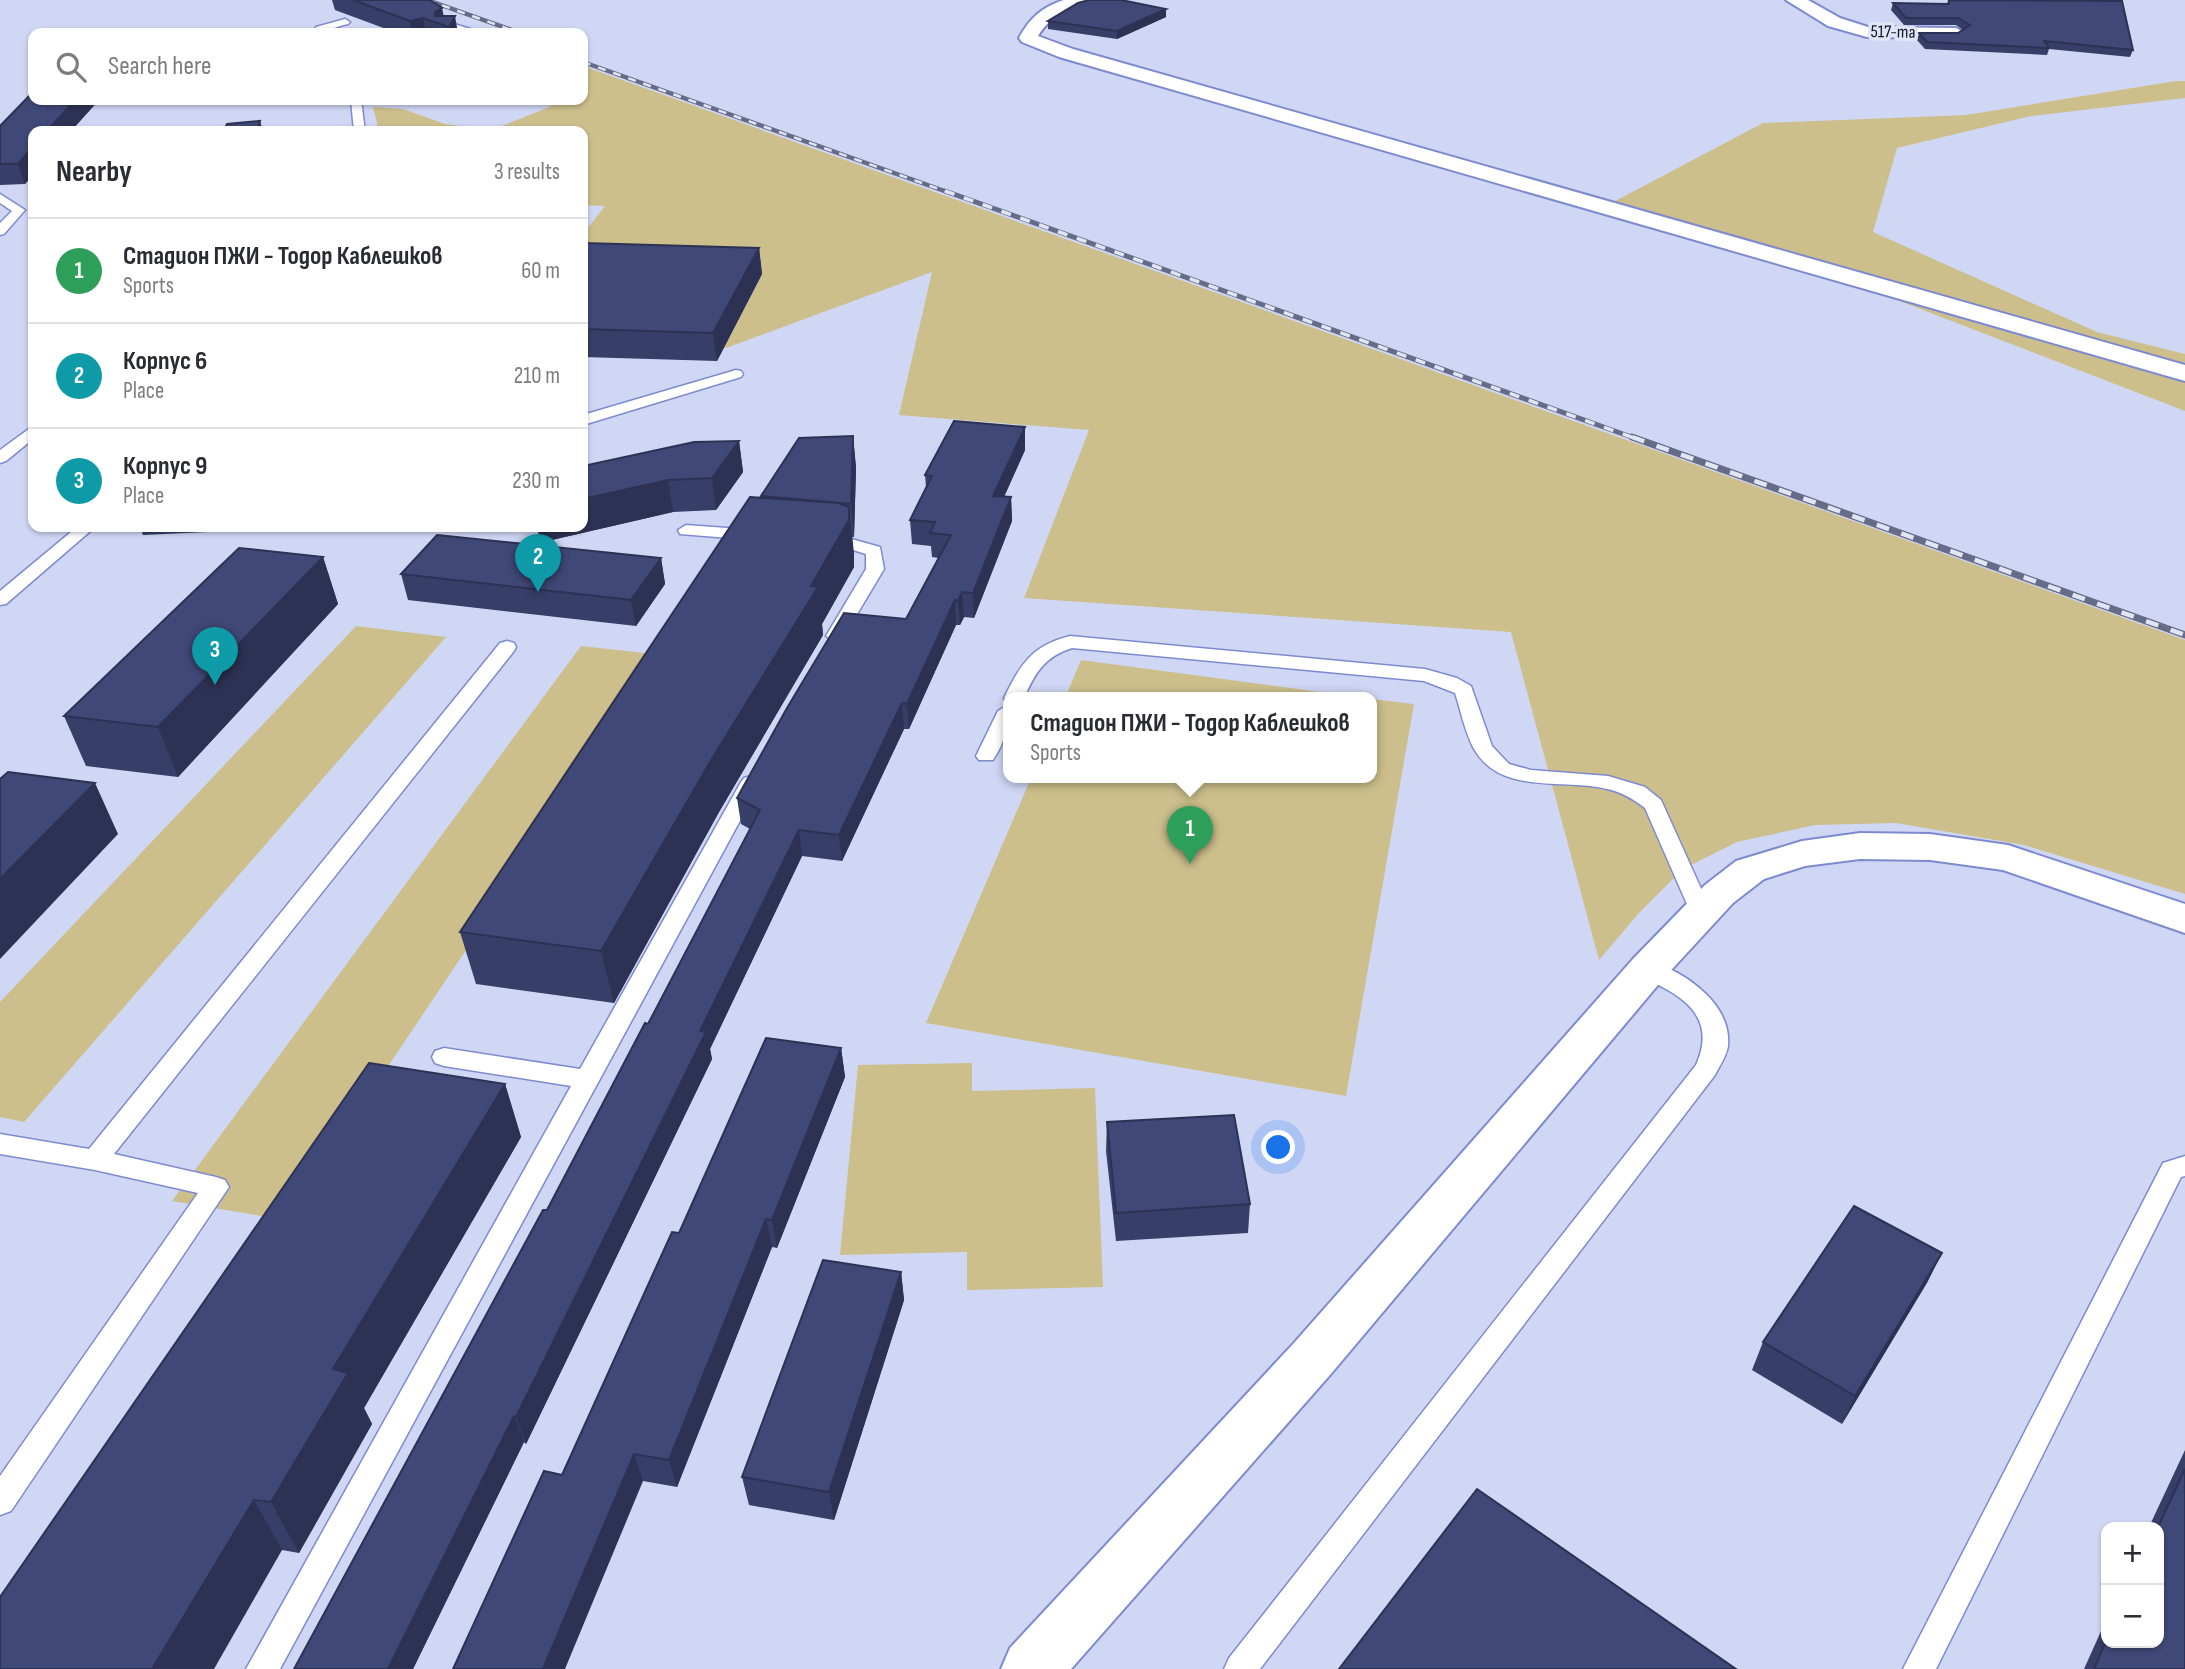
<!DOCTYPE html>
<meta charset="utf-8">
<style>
:root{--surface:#fff;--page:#f7f7f7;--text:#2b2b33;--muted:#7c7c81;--line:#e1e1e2;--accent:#ea580c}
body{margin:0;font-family:"Sofia Sans Condensed",sans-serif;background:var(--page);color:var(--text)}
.controls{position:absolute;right:21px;bottom:21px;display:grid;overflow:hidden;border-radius:14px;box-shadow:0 2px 5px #0004}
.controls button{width:63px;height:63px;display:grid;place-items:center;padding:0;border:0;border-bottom:2px solid var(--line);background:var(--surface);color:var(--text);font:35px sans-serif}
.you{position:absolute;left:1279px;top:1148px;width:24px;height:24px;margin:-18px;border:5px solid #fff;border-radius:50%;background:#1a73e8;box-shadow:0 0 0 10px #1a73e833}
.badge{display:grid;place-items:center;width:46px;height:46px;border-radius:50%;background:var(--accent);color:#fff;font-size:23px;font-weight:700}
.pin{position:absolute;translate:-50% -58px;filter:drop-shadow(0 2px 4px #0008)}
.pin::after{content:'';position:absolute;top:37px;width:24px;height:21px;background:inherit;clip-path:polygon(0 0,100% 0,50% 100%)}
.popup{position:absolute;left:1003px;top:692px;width:374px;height:91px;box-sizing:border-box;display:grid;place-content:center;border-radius:14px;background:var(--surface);filter:drop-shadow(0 2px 5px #0005);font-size:23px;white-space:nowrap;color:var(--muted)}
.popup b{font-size:26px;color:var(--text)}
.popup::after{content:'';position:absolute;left:50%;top:100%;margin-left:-14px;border:14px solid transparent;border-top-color:var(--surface)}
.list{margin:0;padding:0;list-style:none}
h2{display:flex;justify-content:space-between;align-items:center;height:91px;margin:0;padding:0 28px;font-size:30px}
h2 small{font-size:23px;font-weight:400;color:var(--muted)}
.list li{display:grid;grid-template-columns:46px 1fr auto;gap:21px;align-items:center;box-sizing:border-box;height:105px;padding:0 28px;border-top:2px solid var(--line)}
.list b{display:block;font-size:26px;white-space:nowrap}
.list p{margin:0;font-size:23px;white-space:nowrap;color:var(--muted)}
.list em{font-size:23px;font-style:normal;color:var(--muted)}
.icon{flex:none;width:38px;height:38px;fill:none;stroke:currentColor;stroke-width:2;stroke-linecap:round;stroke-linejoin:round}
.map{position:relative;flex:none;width:2185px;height:1669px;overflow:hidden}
.search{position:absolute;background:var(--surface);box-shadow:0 2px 5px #0004;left:28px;top:28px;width:560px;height:77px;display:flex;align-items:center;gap:18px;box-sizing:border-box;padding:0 24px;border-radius:14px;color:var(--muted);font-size:26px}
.panel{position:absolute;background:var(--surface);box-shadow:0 2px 5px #0004;left:28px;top:126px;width:560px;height:406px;border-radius:14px}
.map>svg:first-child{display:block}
.green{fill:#ccbf8c}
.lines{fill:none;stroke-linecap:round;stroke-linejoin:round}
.service-casing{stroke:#7e8ad0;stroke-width:3}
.minor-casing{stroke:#7e8ad0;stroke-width:4}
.service{fill:#fff;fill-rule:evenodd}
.minor{fill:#fff;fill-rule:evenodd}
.rail-far2-casing{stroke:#666b87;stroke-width:4.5}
.rail-far1-casing{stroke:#666b87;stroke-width:5}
.rail-casing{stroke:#666b87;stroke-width:7}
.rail-far2{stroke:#e1e5f4;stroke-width:2.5;stroke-dasharray:8;stroke-linecap:butt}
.rail-far1{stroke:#e1e5f4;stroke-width:3.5;stroke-dasharray:10;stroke-linecap:butt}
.rail{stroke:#e1e5f4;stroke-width:4.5;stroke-dasharray:13;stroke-linecap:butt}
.wall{fill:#373e67}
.shaded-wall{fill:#2d3254}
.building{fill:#404878;stroke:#2d3254;stroke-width:2}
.labels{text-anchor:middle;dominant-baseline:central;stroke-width:7;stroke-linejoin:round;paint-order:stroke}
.far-street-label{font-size:18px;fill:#10132d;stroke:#e1e5f4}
</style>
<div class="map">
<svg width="2185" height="1669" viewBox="0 0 2185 1669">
<rect width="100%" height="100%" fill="#d0d7f5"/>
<g class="green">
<path d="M583 66 2185 640V894L2024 845 1896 823 1815 825 1737 842 1683 869 1639 913 1599 960 1511 632 1024 598 1089 430 899 415 932 272 723 349 762 274 583 269V234L605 206 583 205V131H379L373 107 403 109 445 124 492 130 552 106 518 100H583Z"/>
<path d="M2176 81H2185V98L2031 116 1897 148 1873 232 2097 332 2185 354V411L1889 297 1600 209 1763 123 1966 115Z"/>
<path d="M356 626 446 637 24 1122 0 1117V1002Z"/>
<path d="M581 646 664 655 285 1220 172 1201Z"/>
<path d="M1081 660 1365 698H1065Z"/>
<path d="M1372 699 1414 704 1346 1096 926 1023 1031 778H1372Z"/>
<path d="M972 1063V1091L1095 1088 1103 1287 967 1290V1252L840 1255 858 1065Z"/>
</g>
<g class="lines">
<g class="service-casing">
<g id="service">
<path d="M345 19 350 22 348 24C336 26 323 34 312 33L316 27Z"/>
<path d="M454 24 477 31 478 33 455 31 441 33Z"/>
<path d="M351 100H361L365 131H354Z"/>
<path d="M0 194 25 210 4 234 0 235V223L12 211 0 203Z"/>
<path d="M736 370 741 371 743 374 741 377 583 425V415Z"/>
<path d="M33 426V439L6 461 0 463V450Z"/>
<path d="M686 525 754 530 762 535 754 540 680 534 678 530Z"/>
<path d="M77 527H95L6 604 0 605V591Z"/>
<path d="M825 536 844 537 880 547 884 569 844 636 835 641 826 636 866 569V554L843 547 819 545 817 541 819 537Z"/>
<path d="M1070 636 1425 669 1457 678 1471 686 1492 746 1509 764 1531 770 1608 776 1645 787 1661 800 1712 913 1709 918 1701 920 1693 918 1645 808C1633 799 1622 792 1607 789 1564 778 1501 796 1474 749 1465 733 1461 711 1455 693L1424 681 1072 648C1044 657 1035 673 1024 698H1008L1007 702 1004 698C1021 664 1031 646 1070 636Z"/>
<path d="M507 641 514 643 516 647 514 651 114 1154 216 1177 225 1180 229 1187 11 1511 0 1515V1476L198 1193 95 1170 0 1154V1134L89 1149 500 643Z"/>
<path d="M1008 705C1008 727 1005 742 993 760H979L976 756 998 711Z"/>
<path d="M751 776 758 778 761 782 280 1669H246L571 1086 444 1066 435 1063 432 1057 435 1051 444 1048 580 1069 741 782 744 778Z"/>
<path d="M1648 961C1684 971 1732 1003 1728 1046 1727 1055 1719 1067 1715 1075L1260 1669H1224L1229 1658 1696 1065C1712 1029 1698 1006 1664 988 1654 982 1642 978 1637 969L1640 963Z"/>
<path d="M2185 1156V1176L2181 1177 1936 1669H1903L2163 1163Z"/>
</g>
</g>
<g class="minor-casing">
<g id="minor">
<path d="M1064 0H1096L1093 4C1070 9 1051 14 1038 36L1073 49 2185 365V381L1059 57 1022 42 1019 38C1030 18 1042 7 1064 0Z"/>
<path d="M1786 0H1808L1840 18 1868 27 1956 28 1965 33 1956 38 1867 37 1828 26Z"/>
<path d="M1860 833 1930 834 2008 845 2185 904V933L2003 870 1930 860 1860 859 1805 866 1764 879 1733 903 1663 979 1330 1375 1071 1669H1001L1010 1648 1294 1343 1633 959 1705 885 1736 861 1802 841Z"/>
</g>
</g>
<use href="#service" class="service"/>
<use href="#minor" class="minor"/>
<g class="rail-far2-casing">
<g id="rail-far2">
<path d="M427 0 520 33"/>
<path d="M583 62 950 193"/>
</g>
</g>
<g class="rail-far1-casing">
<path id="rail-far1" d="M945 191 1637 439"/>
</g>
<g class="rail-casing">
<path id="rail" d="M1632 437 2185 635"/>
</g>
<use href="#rail-far2" class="rail-far2"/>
<use href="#rail-far1" class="rail-far1"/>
<use href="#rail" class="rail"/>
</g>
<g class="wall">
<path d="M332 0H430L458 33H397L335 10Z"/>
<path d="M1948 0H2064L2133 50 2130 57 2049 49 2047 55 1925 49 1917 40 1919 33H1958L1963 30 1956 25H1904L1891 10 1893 3 1947 4Z"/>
<path d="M1166 17 1117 39 1048 29V21Z"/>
<path d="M99 100 71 131H33V175L25 184 0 185V126Z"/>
<path d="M583 243 759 248 762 274 717 361 583 357Z"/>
<path d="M853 436 856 468 854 537H852L854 567 822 624 823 635 719 812 614 1003 476 984 460 932 761 497V496Z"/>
<path d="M739 441 743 472 716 510 673 512 543 542 535 527H583Z"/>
<path d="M1025 450 1004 497H1011L1012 521 974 618 964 617 960 625H956L909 729H904L842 861 802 856 710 1049 712 1059 526 1444 524 1442 413 1669H294L547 1210 648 1024 750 829 741 824 737 798 906 619 939 558 932 557 931 546 912 544 910 520 926 487 925 475Z"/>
<path d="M140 527H313L143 535Z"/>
<path d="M323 557 338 604 178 777 86 766 64 716Z"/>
<path d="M661 558 665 584 636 626 408 600 401 574Z"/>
<path d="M841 1048 845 1077 777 1248 772 1247 677 1487 643 1481 562 1475 679 1233Z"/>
<path d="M505 1084 521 1137 364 1408 372 1424 299 1553 282 1550 0 1669Z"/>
<path d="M1107 1122 1250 1204 1248 1233 1116 1241 1106 1151Z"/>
<path d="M901 1272 904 1300 834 1520 749 1505 742 1477Z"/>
<path d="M1928 1281 1842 1424 1752 1370 1763 1342Z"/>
<path d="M2185 1450V1669H2084L2106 1620V1643L2159 1527H2149Z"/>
</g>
<g class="shaded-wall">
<path d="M442 8 446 26 435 16V12Z"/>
<path d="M1166 9V17L1117 39V31Z"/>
<path d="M455 16 458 33H450L449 27Z"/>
<path d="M423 18 426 33H413L410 21Z"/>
<path d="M75 100H99L71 131H47Z"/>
<path d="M260 121 263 131H257Z"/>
<path d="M33 146V175L25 184 18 164Z"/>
<path d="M584 181 588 207 583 214V183Z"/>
<path d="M759 248 762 274 717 361 713 333Z"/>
<path d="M1025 427V450L994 519 993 496Z"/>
<path d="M853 436 856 468 854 537 851 504Z"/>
<path d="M739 441 743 472 716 510 712 478Z"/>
<path d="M668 480 673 512 543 542 539 527H583V499Z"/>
<path d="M1011 497 1012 521 974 618 973 593Z"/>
<path d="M849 507 854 553V567L822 624 823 635 719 812 614 1003 601 951 811 586Z"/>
<path d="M323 557 338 604 178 777 158 727Z"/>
<path d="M661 558 665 584 636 626 631 600Z"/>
<path d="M962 592 964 617 960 625 958 601Z"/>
<path d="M955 600 956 625 909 729 907 704Z"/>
<path d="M902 703 904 729 842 861 839 835Z"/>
<path d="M95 783 118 834 0 959V879Z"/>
<path d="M799 830 802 856 710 1049 712 1059 526 1444 516 1417 700 1031Z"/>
<path d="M841 1048 845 1077 777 1248 772 1220Z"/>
<path d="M505 1084 521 1137 364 1408 372 1424 299 1553 271 1502 333 1369Z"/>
<path d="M766 1219 772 1247 677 1487 669 1460Z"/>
<path d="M1942 1253 1928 1281 1842 1424 1855 1396Z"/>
<path d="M901 1272 904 1300 834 1520 829 1492Z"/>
<path d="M514 1416 524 1442 413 1669H388Z"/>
<path d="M634 1454 643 1481 565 1669H543Z"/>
<path d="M254 1500 282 1550 214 1669H152Z"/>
</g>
<g class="building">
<path d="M353 0H430L442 8 435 12V16H455L449 27 423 18 410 21Z"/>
<path d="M1089 0H1121L1166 9 1117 31 1048 21 1078 3Z"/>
<path d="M1949 0 2122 1 2133 50 2044 41 2049 48 1927 42 1919 33H1958L1970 25 1958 18H1906L1893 3 1949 4Z"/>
<path d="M33 92V100H75L47 131H33V146L18 164H0V126Z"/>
<path d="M260 121 257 131H224L227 124Z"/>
<path d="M583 243 759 248 713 333 583 329Z"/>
<path d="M954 421 1025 427 993 496 1011 497 973 593 962 592 958 601 955 600 907 704 902 703 839 835 799 830 700 1031 706 1032 516 1417 514 1416 388 1669H294L543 1210H547L645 1023 648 1024 760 810 737 798 787 708 844 613 906 619 951 535 930 533 935 522 910 520 932 476 925 475Z"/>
<path d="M853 436 851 504 761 496 799 438Z"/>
<path d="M739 441 712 478 668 480 583 499V466L694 442Z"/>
<path d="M750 497 838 503 849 507V520L811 586 818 587 710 762 601 951 460 932Z"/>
<path d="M437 535 661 558 631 600 401 574Z"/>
<path d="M239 548 323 557 158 727 64 716Z"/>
<path d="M8 772 95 783 0 879V779Z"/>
<path d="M766 1038 841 1048 772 1220 766 1219 669 1460 634 1454 543 1669H453L544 1471 562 1475 672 1232 679 1233Z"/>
<path d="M369 1063 505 1084 333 1369 348 1373 271 1502 254 1500 152 1669H0V1597Z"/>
<path d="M1234 1115 1250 1204 1116 1213 1107 1122Z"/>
<path d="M1854 1206 1942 1253 1855 1396 1763 1342Z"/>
<path d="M823 1260 901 1272 829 1492 742 1477Z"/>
<path d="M2185 1469V1669H2094L2106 1641V1643H2159L2158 1527Z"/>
<path d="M1477 1489 1736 1669H1339Z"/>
</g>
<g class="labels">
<g class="far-street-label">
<text transform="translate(1893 32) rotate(1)">517-та</text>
</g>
</g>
</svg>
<div class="controls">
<button>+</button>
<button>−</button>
</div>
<div class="you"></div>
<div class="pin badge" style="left:1190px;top:864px;background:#2e9e5b">1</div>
<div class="popup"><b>Стадион ПЖИ - Тодор Каблешков</b>Sports</div>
<div class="pin badge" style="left:538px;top:592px;background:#0f9aa8">2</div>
<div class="pin badge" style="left:215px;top:685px;background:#0f9aa8">3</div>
<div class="search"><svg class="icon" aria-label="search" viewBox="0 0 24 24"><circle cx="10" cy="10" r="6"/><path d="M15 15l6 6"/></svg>Search here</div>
<section class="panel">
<h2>Nearby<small>3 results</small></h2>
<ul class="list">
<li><span class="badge" style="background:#2e9e5b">1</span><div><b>Стадион ПЖИ - Тодор Каблешков</b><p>Sports</p></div><em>60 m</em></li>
<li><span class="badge" style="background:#0f9aa8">2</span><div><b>Корпус 6</b><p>Place</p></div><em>210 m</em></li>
<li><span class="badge" style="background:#0f9aa8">3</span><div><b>Корпус 9</b><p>Place</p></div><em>230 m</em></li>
</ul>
</section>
</div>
